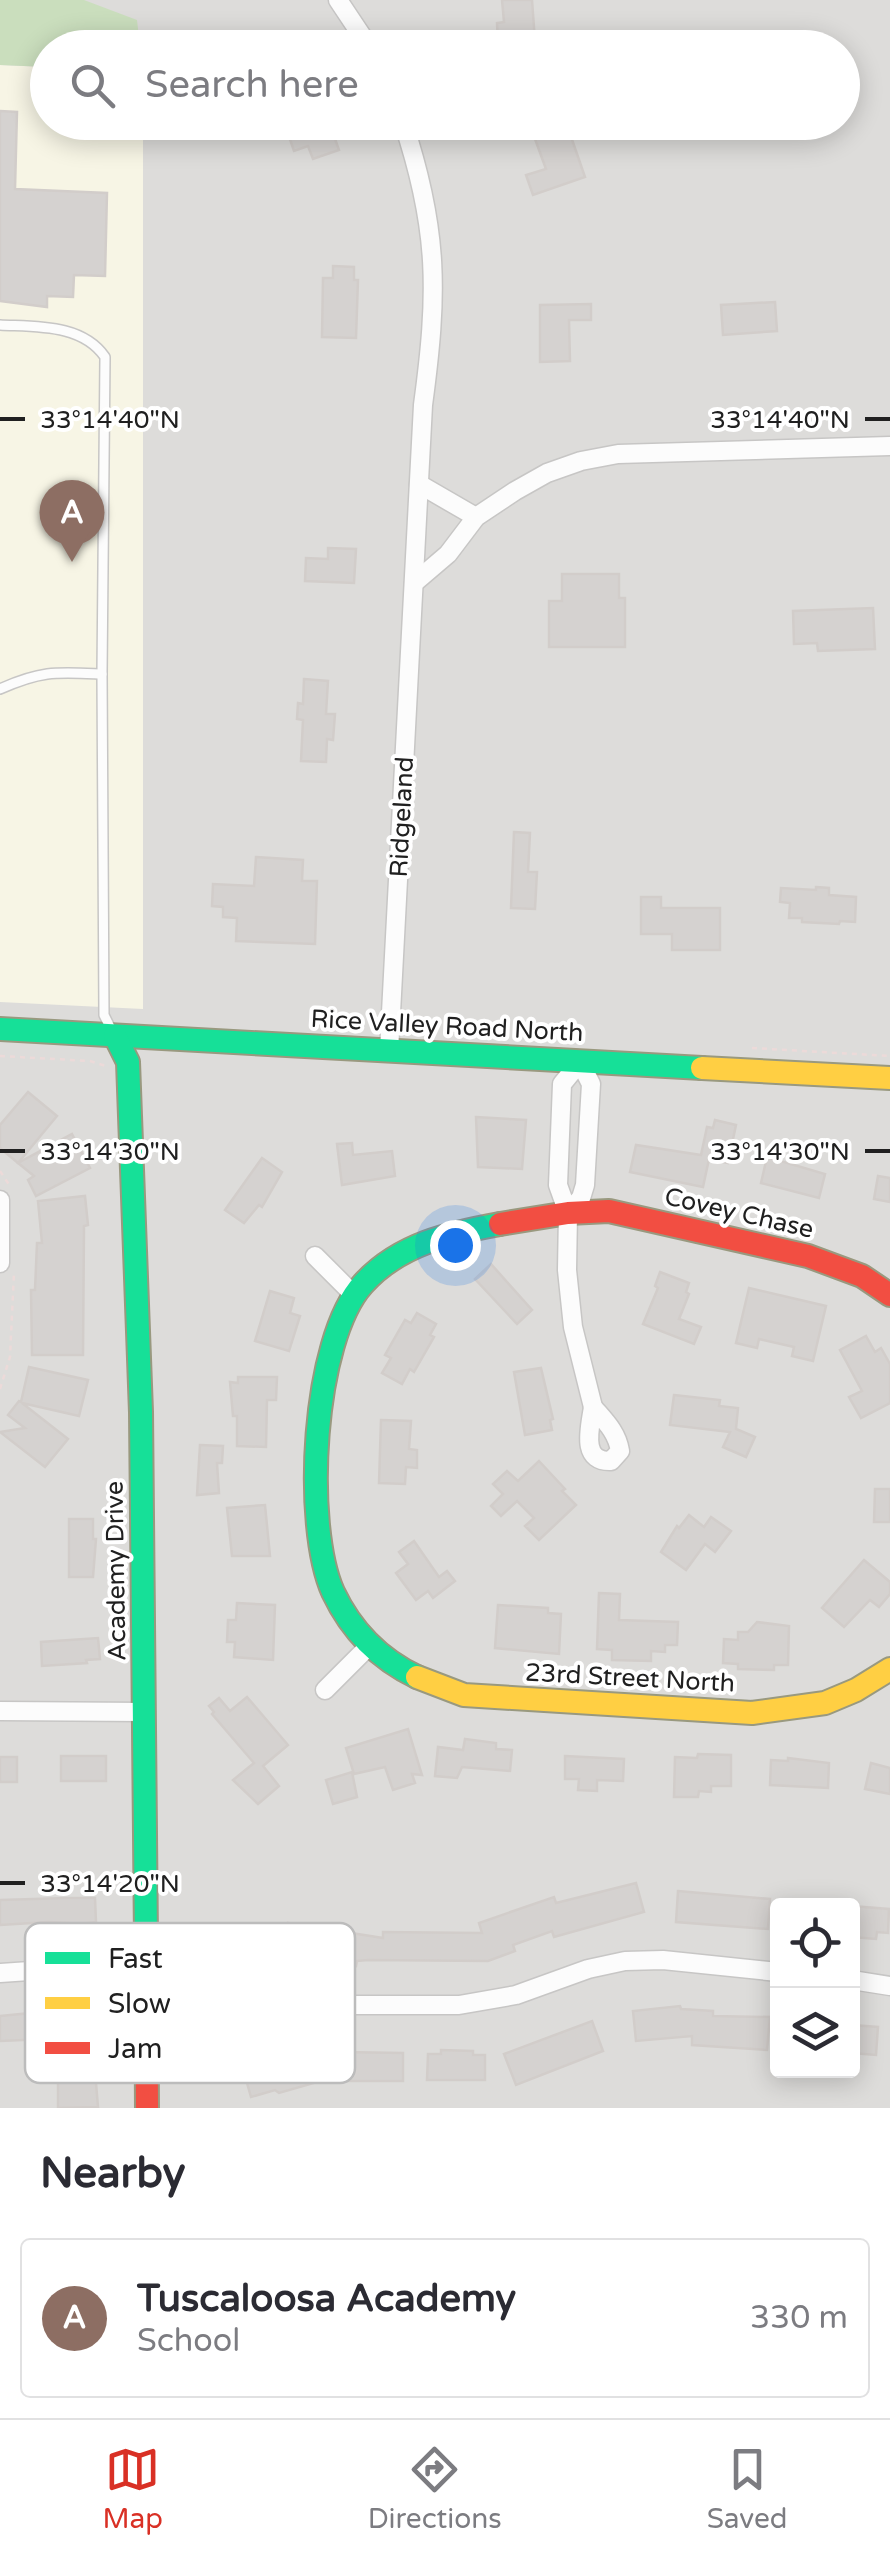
<!DOCTYPE html>
<meta charset="utf-8">
<style>
:root{--surface:#fff;--page:#f7f7f7;--text:#2b2b33;--muted:#7c7c81;--line:#e1e1e2;--accent:#d93025}
body{margin:0;font-family:"Varela Round",sans-serif;background:var(--page);color:var(--text)}
.controls{position:absolute;right:30px;bottom:30px;display:grid;overflow:hidden;border-radius:10px;box-shadow:0 5px 25px #0003}
.controls button{width:90px;height:90px;display:grid;place-items:center;padding:0;border:0;border-bottom:2px solid var(--line);background:var(--surface);color:var(--text);font:50px sans-serif}
.you{position:absolute;left:455px;top:1245px;width:35px;height:35px;margin:-25px;border:8px solid #fff;border-radius:50%;background:#1a73e8;box-shadow:0 0 0 15px #1a73e833}
.badge{display:grid;place-items:center;width:65px;height:65px;border-radius:50%;background:var(--accent);color:#fff;font-size:32px;font-weight:700}
.pin{position:absolute;translate:-50% -82px;filter:drop-shadow(0 2px 5px #0008)}
.pin::after{content:'';position:absolute;top:52px;width:35px;height:30px;background:inherit;clip-path:polygon(0 0,100% 0,50% 100%)}
.list{margin:0;padding:0;list-style:none}
h2{display:flex;justify-content:space-between;align-items:center;height:130px;margin:0;padding:0 40px;font-size:42px}
h2 small{font-size:32px;font-weight:400;color:var(--muted)}
.list li{display:grid;grid-template-columns:65px 1fr auto;gap:30px;align-items:center;box-sizing:border-box;height:160px;margin:0 20px 20px;padding:0 20px;border:2px solid var(--line);border-radius:10px}
.list b{display:block;font-size:38px;white-space:nowrap}
.list p{margin:0;font-size:32px;white-space:nowrap;color:var(--muted)}
.list em{font-size:32px;font-style:normal;color:var(--muted)}
.icon{flex:none;width:55px;height:55px;fill:none;stroke:currentColor;stroke-width:2;stroke-linecap:round;stroke-linejoin:round}
.map{position:relative;flex:none;width:890px;height:2108px;overflow:hidden}
.search{position:absolute;background:var(--surface);box-shadow:0 5px 25px #0003;left:30px;right:30px;top:30px;height:110px;display:flex;align-items:center;gap:25px;box-sizing:border-box;padding:0 35px;border-radius:55px;color:var(--muted);font-size:38px}
.sheet{height:310px;background:var(--surface)}
nav{display:flex;justify-content:space-around;align-items:center;box-sizing:border-box;height:140px;border-top:2px solid var(--line);background:var(--surface);font-size:28px;color:var(--muted)}
nav a{display:grid;justify-items:center;gap:5px}
nav .on{color:var(--accent)}
.map>svg:first-child{display:block}
.residential{fill:#dddcda;fill-rule:evenodd}
.education{fill:#f7f5e5}
.forest{fill:#cadebd}
.building{fill:#d5d2d0;stroke:#d2cdca;stroke-width:2.5}
.lines{fill:none;stroke-linecap:round;stroke-linejoin:round}
.lane-casing{stroke:#c7c6c5;stroke-width:12}
.street-casing{stroke:#c7c6c5;stroke-width:21}
.fast-casing{stroke:#99997f;stroke-width:26}
.slow-casing{stroke:#99997f;stroke-width:26}
.jam-casing{stroke:#99997f;stroke-width:26}
.path{stroke:#ecdad9;stroke-width:2.5;stroke-dasharray:5 5;stroke-linecap:butt}
.lane{stroke:#fcfcfc;stroke-width:9}
.street{stroke:#fcfcfc;stroke-width:18}
.fast{stroke:#16e098;stroke-width:22}
.slow{stroke:#ffcf43;stroke-width:22}
.jam{stroke:#f24e42;stroke-width:22}
.ticks{fill:none;stroke:#202020;stroke-width:4}
.labels{text-anchor:middle;dominant-baseline:central;stroke-width:8;stroke-linejoin:round;paint-order:stroke}
.street-label{font-size:25px;fill:#202020;stroke:#fff}
.key{fill:#fff;stroke:#bcbcbc;stroke-width:2.5}
.key-label{font-size:28px;fill:#202020}
.ticks-label{font-size:25px;text-anchor:middle;fill:#202020;stroke:#fff;stroke-width:8;stroke-linejoin:round;paint-order:stroke}
</style>
<div class="map">
<svg width="890" height="2108" viewBox="0 0 890 2108">
<rect width="100%" height="100%" fill="#eeece9"/>
<path class="residential" d="M0 0H890V2108H0ZM48 48H842V122H48ZM778 1906H852V2070H778Z"/>
<path class="education" d="M0 65 47 67 48 122 143 123V1009L0 1002Z"/>
<path class="forest" d="M0 0H84L137 20 140 47 48 48 47 67 0 65Z"/>
<g class="building">
<path d="M502 0H532L535 41 498 43 497 23 504 22Z"/>
<path d="M0 111 17 112 15 189 107 193 105 276 74 275 73 297 47 296V307L0 301Z"/>
<path d="M284 122H329L339 150 313 159 308 146 294 151Z"/>
<path d="M568 128 585 177 533 195 526 175 546 169 535 139Z"/>
<path d="M333 266 354 267V280H358L356 338 322 337 323 278H333Z"/>
<path d="M775 302 777 331 723 335 721 305Z"/>
<path d="M591 304V320H569L570 361 540 362V305Z"/>
<path d="M328 548 356 549 354 583 305 581 306 558 328 559Z"/>
<path d="M562 574H619V598H625V647H549V601H562Z"/>
<path d="M873 608 875 649 818 651 817 643 794 644 793 611Z"/>
<path d="M304 679 328 681 326 714H335L333 740 327 739 326 762 301 761 303 720 297 719 298 703 303 704Z"/>
<path d="M514 832 530 833 528 872H537L535 909 511 908Z"/>
<path d="M256 857 303 860 302 881H317L315 944 236 941 237 918 223 917V907L212 906 213 884 254 886Z"/>
<path d="M816 887 829 888V895L856 897 855 922 840 921 839 924 802 922V918H789L790 903 780 902 781 888 816 890Z"/>
<path d="M641 897H661V908H720V950H672V934H641Z"/>
<path d="M28 1092 57 1116 18 1163 0 1148V1125Z"/>
<path d="M476 1117 526 1120 522 1169 478 1167Z"/>
<path d="M715 1120 736 1125 728 1163 709 1159 703 1187 630 1172 636 1145 701 1155 707 1127 713 1128Z"/>
<path d="M72 1134 90 1168 36 1196 28 1180 34 1176 18 1163Z"/>
<path d="M352 1143 353 1155 392 1151 395 1176 342 1185 337 1144Z"/>
<path d="M767 1157 825 1174 819 1198 761 1183Z"/>
<path d="M262 1158 282 1172 262 1207 259 1205 244 1223 225 1210Z"/>
<path d="M878 1176 890 1178V1202L874 1199Z"/>
<path d="M85 1196 88 1225 84 1226 83 1355H32L31 1290H35L37 1243H42L38 1201Z"/>
<path d="M491 1264 532 1310 517 1324 475 1279Z"/>
<path d="M660 1272 689 1283 686 1292 689 1294 679 1319 701 1327 694 1344 643 1324 658 1288 655 1286Z"/>
<path d="M749 1288 826 1306 813 1361 792 1356 794 1347 759 1339 757 1348 736 1343Z"/>
<path d="M270 1291 294 1298 290 1313 300 1316 289 1351 255 1341Z"/>
<path d="M417 1313 436 1324 430 1335 434 1337 414 1372 410 1369 402 1384 382 1373 391 1358 385 1355 405 1320 411 1323Z"/>
<path d="M866 1336 875 1352 881 1348 890 1364V1403L861 1418 849 1397 862 1391 840 1350Z"/>
<path d="M29 1367 88 1380 79 1416 22 1403 68 1439 45 1467 0 1432 25 1428 8 1415 19 1401 21 1402Z"/>
<path d="M541 1368 553 1419 550 1420 552 1430 525 1435 514 1372Z"/>
<path d="M238 1377H277L276 1400H267L266 1447 237 1446V1416H233L230 1382 238 1383Z"/>
<path d="M674 1395 720 1400 719 1406 738 1408 736 1429 755 1437 746 1457 723 1447 730 1432 670 1425Z"/>
<path d="M381 1420 411 1421 409 1449 417 1450V1468L406 1467 405 1484 379 1483Z"/>
<path d="M200 1445 223 1446 222 1463H217L219 1493 197 1495Z"/>
<path d="M539 1461 565 1489 562 1491 576 1505 539 1540 525 1526 534 1518 517 1501 501 1516 491 1506 503 1494 493 1484 507 1471 518 1481Z"/>
<path d="M875 1489H890V1522H874Z"/>
<path d="M265 1505 270 1556H232L227 1508Z"/>
<path d="M689 1515 704 1527 711 1517 731 1531 715 1552 705 1544 686 1570 661 1552 677 1526 679 1528Z"/>
<path d="M69 1519H93V1539H96L93 1577H69Z"/>
<path d="M414 1541 439 1577 447 1571 455 1581 433 1598 428 1591 416 1600 396 1573 408 1564 399 1552Z"/>
<path d="M864 1560 890 1582V1594L879 1607 870 1600 844 1627 822 1608Z"/>
<path d="M599 1593 620 1594 619 1620 678 1622 677 1645H665V1652L651 1651V1661L612 1660V1650L597 1649Z"/>
<path d="M237 1603 275 1605 273 1660 234 1657 235 1642H227L228 1620H236Z"/>
<path d="M498 1605 548 1608V1613L561 1614 559 1654 495 1648Z"/>
<path d="M757 1622 789 1626 788 1665H774V1670L738 1669V1664L723 1663 724 1639 738 1640V1632H748Z"/>
<path d="M98 1638 100 1659 86 1660 87 1663 42 1666 41 1642Z"/>
<path d="M247 1697 288 1745 263 1766 279 1786 258 1804 233 1780 254 1763 212 1714 214 1712 209 1706 219 1698 230 1711Z"/>
<path d="M408 1729 422 1775 412 1774 415 1783 393 1790 385 1767 354 1774 346 1748Z"/>
<path d="M465 1739 496 1743V1749L512 1750 510 1771 462 1767 457 1778 435 1776 438 1747 463 1750Z"/>
<path d="M698 1754 731 1755V1786H711V1792L699 1791 698 1797H674L675 1757 697 1758Z"/>
<rect x="61" y="1756" width="45" height="25"/>
<path d="M565 1756 624 1759 623 1781 597 1780V1791L578 1790 579 1779H565Z"/>
<rect x="0" y="1757" width="17" height="25"/>
<path d="M788 1758 829 1763 828 1788 770 1785 771 1760 788 1761Z"/>
<path d="M871 1763 890 1768V1794L865 1789Z"/>
<path d="M352 1772 357 1797 333 1804 326 1780Z"/>
<path d="M636 1883 644 1912 554 1937 552 1931 513 1945 515 1951 488 1961 368 1960 357 1961 356 1966 283 1955 284 1949 265 1946 268 1928 287 1930 288 1923 383 1938V1932L482 1933 479 1923 554 1897 556 1903Z"/>
<path d="M678 1891 770 1899 768 1929 676 1922Z"/>
<path d="M67 1898H95L96 1922 87 1923V1927L68 1928V1923L48 1922 0 1925V1900Z"/>
<path d="M852 1906 889 1909 888 1933 877 1932 876 1939 852 1937Z"/>
<path d="M680 2006 681 2009 713 2011V2016L770 2017 767 2050 692 2045V2036L636 2041 633 2011Z"/>
<path d="M62 2010V2013L78 2012V2017L92 2016 93 2037 0 2041V2016Z"/>
<path d="M592 2021 603 2051 516 2085 504 2054Z"/>
<path d="M852 2025 878 2027 876 2055 852 2053Z"/>
<path d="M441 2050 473 2051V2055H485V2080H427L428 2054H441Z"/>
<path d="M303 2052 305 2057 313 2055 321 2081 279 2093 275 2090 251 2097 245 2076 260 2072 258 2065Z"/>
<path d="M341 2052 403 2053V2081H340Z"/>
<path d="M58 2071H95L98 2107 58 2108Z"/>
</g>
<g class="lines">
<g class="lane-casing">
<g id="lane">
<path d="M0 325C37 327 82 324 105 357L102 674 104 1015 111 1029"/>
<path d="M0 689C42 670 57 672 102 674"/>
</g>
</g>
<g class="street-casing">
<g id="street">
<path d="M338 0 370 48"/>
<path d="M419 484 476 517"/>
<path d="M414 583 448 554 476 517 515 491 547 473 581 461 618 454 890 446"/>
<path d="M389 1051 423 405C438 294 439 230 403 122"/>
<path d="M0 1200V1263"/>
<path d="M568 1213 581 1198 585 1185 591 1084 580 1062 562 1084 558 1185 568 1213 567 1270 573 1327 593 1407"/>
<path d="M315 1256 354 1295"/>
<path d="M593 1407C605 1421 617 1432 620 1451L611 1461C580 1462 590 1428 593 1407Z"/>
<path d="M325 1690 368 1647"/>
<path d="M0 1711 144 1712"/>
<path d="M0 1973 146 1963"/>
<path d="M852 1980 890 1986"/>
<path d="M147 1998 181 1987 259 1992 324 2005H459L516 1995 588 1969 625 1961 663 1960 778 1972"/>
<path d="M147 1998 178 2024 260 2027 323 2005"/>
</g>
</g>
<g class="fast-casing">
<g id="fast">
<path d="M0 1029 702 1068"/>
<path d="M115 1036 128 1062 141 1412 146 1940"/>
<path d="M417 1677C379 1659 351 1630 333 1592 303 1525 312 1340 363 1284 399 1244 450 1233 500 1224"/>
</g>
</g>
<g class="slow-casing">
<g id="slow">
<path d="M702 1068 890 1078"/>
<path d="M417 1677 464 1695 752 1713 825 1703 856 1690 890 1669"/>
</g>
</g>
<g class="jam-casing">
<g id="jam">
<path d="M500 1224 568 1213 609 1211 808 1256 862 1276 890 1295"/>
<path d="M146 1940 147 2108"/>
</g>
</g>
<g class="path">
<path d="M752 1048 890 1056"/>
<path d="M0 1056 90 1061 106 1066"/>
<path d="M0 1171 10 1186"/>
<path d="M0 1389 10 1357 14 1272"/>
</g>
<use href="#lane" class="lane"/>
<use href="#street" class="street"/>
<use href="#fast" class="fast"/>
<use href="#slow" class="slow"/>
<use href="#jam" class="jam"/>
</g>
<path class="ticks" d="M0 419H25M865 419H890M0 1151H25M865 1151H890M0 1883H25"/>
<g class="labels">
<g class="street-label">
<text transform="translate(402 817) rotate(-87)">Ridgeland</text>
<text transform="translate(447 1026) rotate(3)">Rice Valley Road North</text>
<text transform="translate(739 1213) rotate(13)">Covey Chase</text>
<text transform="translate(116 1571) rotate(-91)">Academy Drive</text>
<text transform="translate(630 1678) rotate(3)">23rd Street North</text>
</g>
</g>
<rect x="25" y="1923" width="330" height="160" rx="15" class="key"/>
<rect x="45" y="1952" width="45" height="12" fill="#16e098"/>
<rect x="45" y="1997" width="45" height="12" fill="#ffcf43"/>
<rect x="45" y="2042" width="45" height="12" fill="#f24e42"/>
<g class="key-label">
<text x="108" y="1968">Fast</text>
<text x="108" y="2013">Slow</text>
<text x="108" y="2058">Jam</text>
</g>
<g class="ticks-label">
<text x="110" y="428">33°14'40"N</text>
<text x="780" y="428">33°14'40"N</text>
<text x="110" y="1160">33°14'30"N</text>
<text x="780" y="1160">33°14'30"N</text>
<text x="110" y="1892">33°14'20"N</text>
</g>
</svg>
<div class="controls">
<button><svg class="icon" aria-label="locate" viewBox="0 0 24 24"><circle cx="12" cy="12" r="6"/><path d="M12 2v4M12 18v4M2 12h4M18 12h4"/></svg></button>
<button><svg class="icon" aria-label="layers" viewBox="0 0 24 24"><path d="M12 4l9 5-9 5-9-5zM3 14l9 5 9-5"/></svg></button>
</div>
<div class="you"></div>
<div class="pin badge" style="left:72px;top:562px;background:#8d6e63">A</div>
<div class="search"><svg class="icon" aria-label="search" viewBox="0 0 24 24"><circle cx="10" cy="10" r="6"/><path d="M15 15l6 6"/></svg>Search here</div>
</div>
<section class="sheet">
<h2>Nearby<small></small></h2>
<ul class="list">
<li><span class="badge" style="background:#8d6e63">A</span><div><b>Tuscaloosa Academy</b><p>School</p></div><em>330 m</em></li>
</ul>
</section>
<nav>
<a class="on"><svg class="icon" aria-label="map" viewBox="0 0 24 24"><path d="M3 6l6-2 6 2 6-2v14l-6 2-6-2-6 2zM9 4v14M15 6v14"/></svg>Map</a>
<a><svg class="icon" aria-label="directions" viewBox="0 0 24 24"><path d="M12 3l9 9-9 9-9-9zM9 14v-3h6M13 9l2 2-2 2"/></svg>Directions</a>
<a><svg class="icon" aria-label="saved" viewBox="0 0 24 24"><path d="M7 4h10v16l-5-4-5 4z"/></svg>Saved</a>
</nav>
